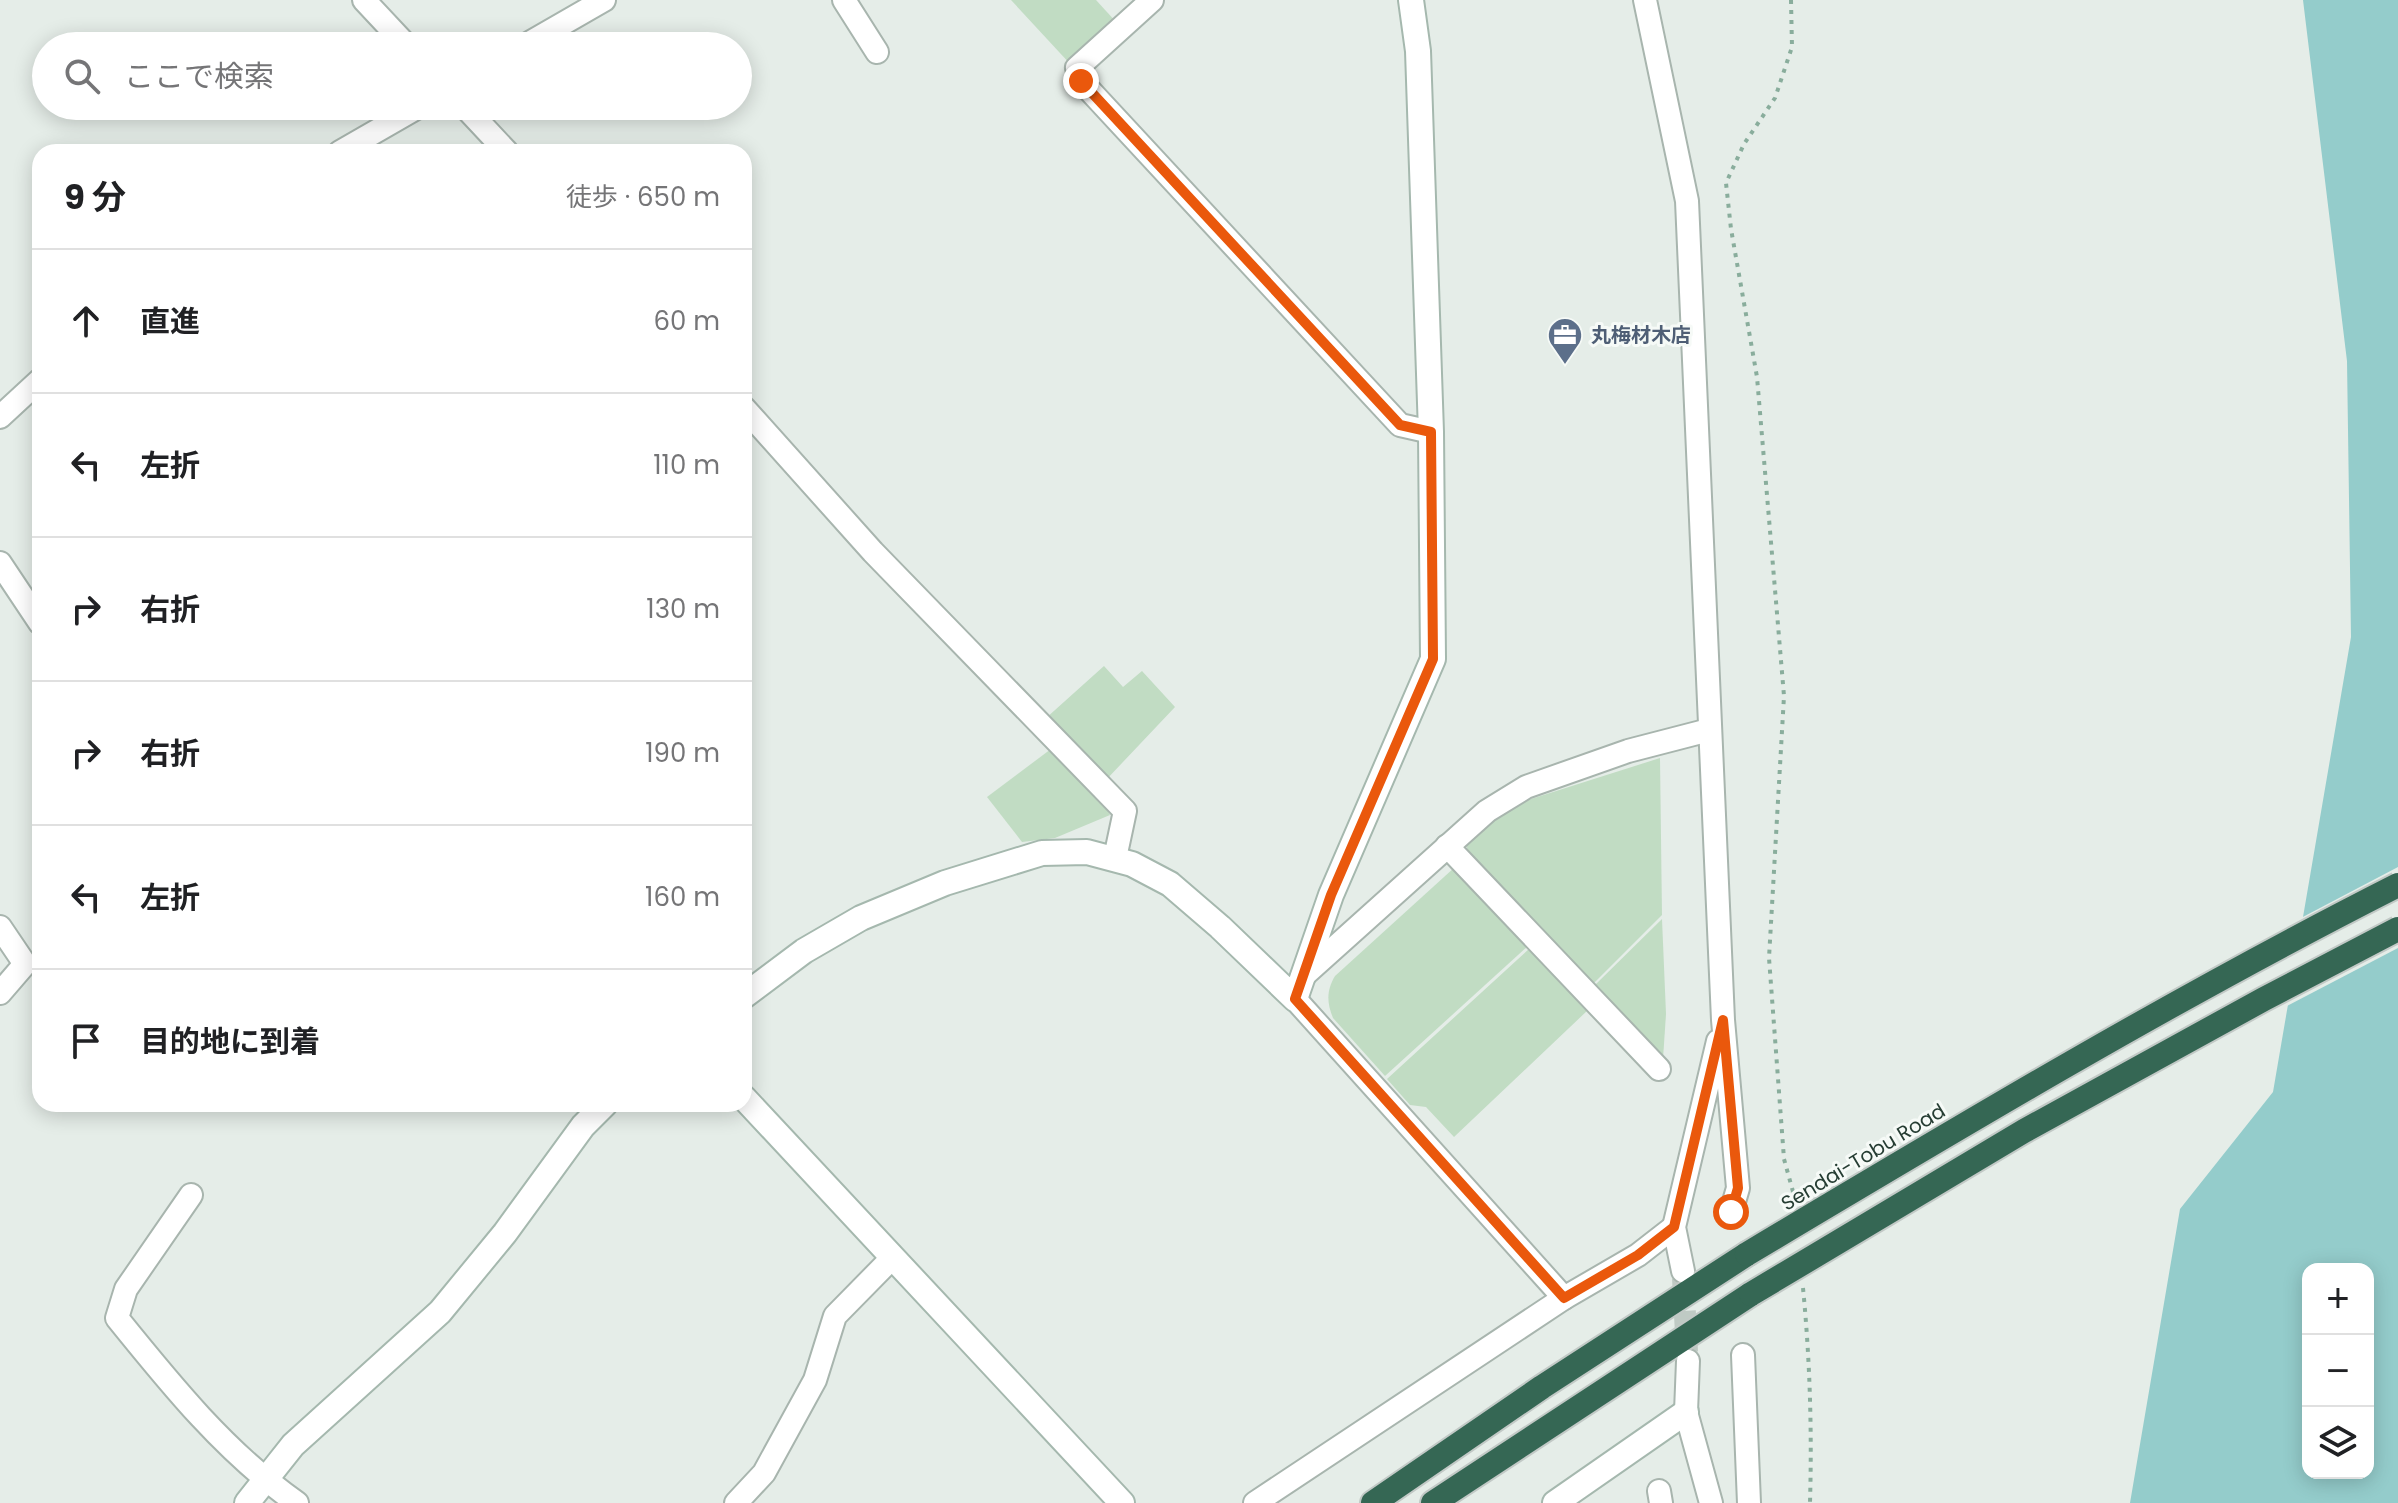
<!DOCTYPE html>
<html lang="ja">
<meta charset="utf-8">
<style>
:root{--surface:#fff;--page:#f6f6f6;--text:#202124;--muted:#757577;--line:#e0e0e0}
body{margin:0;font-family:Poppins,"Noto Sans JP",sans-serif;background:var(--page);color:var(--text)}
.controls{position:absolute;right:24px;bottom:24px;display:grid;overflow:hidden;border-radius:16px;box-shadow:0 4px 20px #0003}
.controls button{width:72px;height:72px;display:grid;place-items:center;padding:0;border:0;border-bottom:2px solid var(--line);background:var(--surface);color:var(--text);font:40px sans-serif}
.stop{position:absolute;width:24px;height:24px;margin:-18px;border:6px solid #ea580c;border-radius:50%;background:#fff}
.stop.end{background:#ea580c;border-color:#fff;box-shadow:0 2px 8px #0008}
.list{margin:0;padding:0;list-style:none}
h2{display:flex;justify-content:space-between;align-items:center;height:104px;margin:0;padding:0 32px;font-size:34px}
h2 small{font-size:26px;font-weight:400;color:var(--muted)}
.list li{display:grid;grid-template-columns:52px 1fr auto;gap:24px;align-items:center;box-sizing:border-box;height:144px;padding:0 32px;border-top:2px solid var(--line)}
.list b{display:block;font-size:30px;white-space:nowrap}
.list em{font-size:26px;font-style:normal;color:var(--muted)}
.icon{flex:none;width:44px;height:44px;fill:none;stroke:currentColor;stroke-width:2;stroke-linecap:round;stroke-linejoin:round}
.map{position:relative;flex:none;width:2398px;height:1503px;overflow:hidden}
.search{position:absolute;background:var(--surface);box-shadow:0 4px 20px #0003;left:32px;top:32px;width:720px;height:88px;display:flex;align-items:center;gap:20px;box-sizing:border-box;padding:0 28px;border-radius:44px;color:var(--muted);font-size:30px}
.panel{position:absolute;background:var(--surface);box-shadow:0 4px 20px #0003;left:32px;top:144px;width:720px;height:968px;border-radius:24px}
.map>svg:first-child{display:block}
.green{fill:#c1dcc3}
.water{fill:#94cccb;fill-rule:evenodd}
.pier{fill:#e5ede8}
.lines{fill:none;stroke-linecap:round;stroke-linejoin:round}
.street-tunnel{stroke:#bfcac4;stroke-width:22;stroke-dasharray:22 11;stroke-linecap:butt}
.street-casing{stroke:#a8b5ae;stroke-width:26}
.secondary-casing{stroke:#a5b8ae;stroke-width:28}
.highway-casing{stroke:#c2c9c6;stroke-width:28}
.path{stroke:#89ad9c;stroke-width:4;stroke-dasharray:4 6;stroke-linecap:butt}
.street{stroke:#fff;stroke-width:22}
.secondary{stroke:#fff;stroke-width:24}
.highway{stroke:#356754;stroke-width:24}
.highway-bridge-casing{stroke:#c2c9c6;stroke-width:28;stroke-linecap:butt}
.highway-bridge{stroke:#356754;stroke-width:24}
.route{stroke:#ea580c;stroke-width:10}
.labels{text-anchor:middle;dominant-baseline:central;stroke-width:6;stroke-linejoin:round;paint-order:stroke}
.service-label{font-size:20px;font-weight:bold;fill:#4e5e75;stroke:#f6faf7;text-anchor:start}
.street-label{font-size:20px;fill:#263d33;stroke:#f6faf7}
</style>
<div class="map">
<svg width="2398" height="1503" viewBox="0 0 2398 1503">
<rect width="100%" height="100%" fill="#e5ede8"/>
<g class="green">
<path d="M1011 0H1096L1117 23 1072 66Z"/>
<path d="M1104 666 1123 687 1142 671 1175 707 1105 781 1045 719Z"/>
<path d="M1051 749 1106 807 1110 815 1055 838 1022 842 987 797Z"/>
<path d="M1660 758 1662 915 1592 985 1468 852 1466 844 1504 812 1531 799Z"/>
<path d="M1455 867 1528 946 1385 1076 1333 1018C1327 1003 1326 991 1335 976Z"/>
<path d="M1662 919 1666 1014 1663 1059 1594 986Z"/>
<path d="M1530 948 1588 1010 1454 1137 1426 1107 1410 1105 1387 1079Z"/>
</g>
<path class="water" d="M2303 0H2398V1503H2130L2180 1209 2273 1092 2351 637 2347 361ZM2308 1269H2368V1473H2308Z"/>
<path class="pier" d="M2398 867V948L2283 1008 2299 919Z"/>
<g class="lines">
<path class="street-tunnel" d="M1683 1278 1687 1352"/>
<g class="street-casing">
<g id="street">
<path d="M364 0 407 46"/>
<path d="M844 0 877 52"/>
<path d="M1152 0 1077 68 1081 81 1400 425 1431 432"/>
<path d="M1645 0 1687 201 1723 1020 1738 1188 1731 1212"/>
<path d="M524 46 604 0"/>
<path d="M464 106 507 152"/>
<path d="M340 152 420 106"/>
<path d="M744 408 873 552 1125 811 1115 858"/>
<path d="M0 417 40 380"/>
<path d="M0 563 40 623"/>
<path d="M1447 846 1659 1069"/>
<path d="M0 927 25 964 0 993"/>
<path d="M1302 977 1487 811 1526 787 1628 751 1709 730"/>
<path d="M1295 999 1564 1298"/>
<path d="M191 1195 126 1289 117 1318C171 1385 226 1453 297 1503"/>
<path d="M1683 1271 1674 1227 1718 1041"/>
<path d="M1743 1355 1749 1503"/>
<path d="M1688 1361 1686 1412 1711 1503"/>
<path d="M1659 1491 1661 1503"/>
<path d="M736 1503 764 1473 815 1380 835 1316 893 1257"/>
<path d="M1255 1503 1564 1298 1638 1255 1674 1227"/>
</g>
</g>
<g class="secondary-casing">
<g id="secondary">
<path d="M744 996 804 951 861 918 945 883 1042 853 1087 852 1132 864 1170 884 1220 927 1295 999 1331 895 1433 659 1431 432 1418 51 1411 0"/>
<path d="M744 1098 1122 1503"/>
<path d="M247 1503 293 1445 440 1312 505 1233 583 1126 605 1104"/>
<path d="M1555 1503 1686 1412"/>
</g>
</g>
<g class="highway-casing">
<g id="highway">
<path d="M1373 1503 1542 1387 1747 1254"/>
<path d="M1433 1503 1751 1294"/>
</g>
</g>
<g class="path">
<path d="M1791 0 1792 47 1775 98 1744 144 1726 183 1731 229 1757 377 1784 696 1769 958 1784 1159 1795 1199"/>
<path d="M1803 1288C1810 1360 1812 1431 1810 1503"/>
</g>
<use href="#street" class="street"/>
<use href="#secondary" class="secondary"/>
<use href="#highway" class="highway"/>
<g class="highway-bridge-casing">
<g id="highway-bridge">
<path d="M1747 1254C1961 1126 2175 998 2398 885"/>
<path d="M1751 1294 2024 1131 2264 999 2398 929"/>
</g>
</g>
<use href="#highway-bridge" class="highway-bridge"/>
</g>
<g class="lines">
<path class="route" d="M1081 81 1400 425 1431 432 1433 659 1331 895 1295 999 1564 1298 1638 1255 1674 1227 1723 1020 1738 1188 1731 1212"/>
</g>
<defs>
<g id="office-pin" transform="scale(1.8)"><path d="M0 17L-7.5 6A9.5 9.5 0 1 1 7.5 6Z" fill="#5c6f8a" stroke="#f6faf7"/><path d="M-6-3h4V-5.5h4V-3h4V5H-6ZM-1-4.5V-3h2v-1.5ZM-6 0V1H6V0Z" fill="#fff"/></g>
</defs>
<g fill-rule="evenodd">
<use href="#office-pin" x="1565" y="335"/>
</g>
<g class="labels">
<g class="service-label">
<text x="1591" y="335">丸梅材木店</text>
</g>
<g class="street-label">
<text transform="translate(1863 1157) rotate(-31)">Sendai-Tobu Road</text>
</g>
</g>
</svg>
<div class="controls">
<button>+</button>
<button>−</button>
<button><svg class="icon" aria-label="layers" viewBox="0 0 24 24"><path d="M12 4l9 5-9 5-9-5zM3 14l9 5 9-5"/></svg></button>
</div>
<div class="stop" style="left:1731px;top:1212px"></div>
<div class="stop end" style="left:1081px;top:81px"></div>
<div class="search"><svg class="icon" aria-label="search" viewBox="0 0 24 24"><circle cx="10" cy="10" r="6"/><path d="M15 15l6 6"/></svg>ここで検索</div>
<section class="panel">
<h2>9 分<small>徒歩 · 650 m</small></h2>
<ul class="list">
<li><svg class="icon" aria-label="ahead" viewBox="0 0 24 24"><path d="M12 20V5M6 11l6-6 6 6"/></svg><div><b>直進</b></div><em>60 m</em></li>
<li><svg class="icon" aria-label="left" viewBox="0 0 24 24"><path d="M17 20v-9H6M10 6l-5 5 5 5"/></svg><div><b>左折</b></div><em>110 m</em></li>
<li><svg class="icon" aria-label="right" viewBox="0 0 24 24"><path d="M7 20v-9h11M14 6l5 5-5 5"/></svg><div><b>右折</b></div><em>130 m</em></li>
<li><svg class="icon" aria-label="right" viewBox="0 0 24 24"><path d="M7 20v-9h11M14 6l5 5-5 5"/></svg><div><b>右折</b></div><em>190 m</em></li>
<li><svg class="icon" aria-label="left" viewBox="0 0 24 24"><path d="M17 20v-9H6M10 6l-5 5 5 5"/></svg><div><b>左折</b></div><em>160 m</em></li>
<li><svg class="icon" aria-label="arrive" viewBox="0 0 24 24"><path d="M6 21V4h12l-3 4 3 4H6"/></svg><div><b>目的地に到着</b></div></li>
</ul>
</section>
</div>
